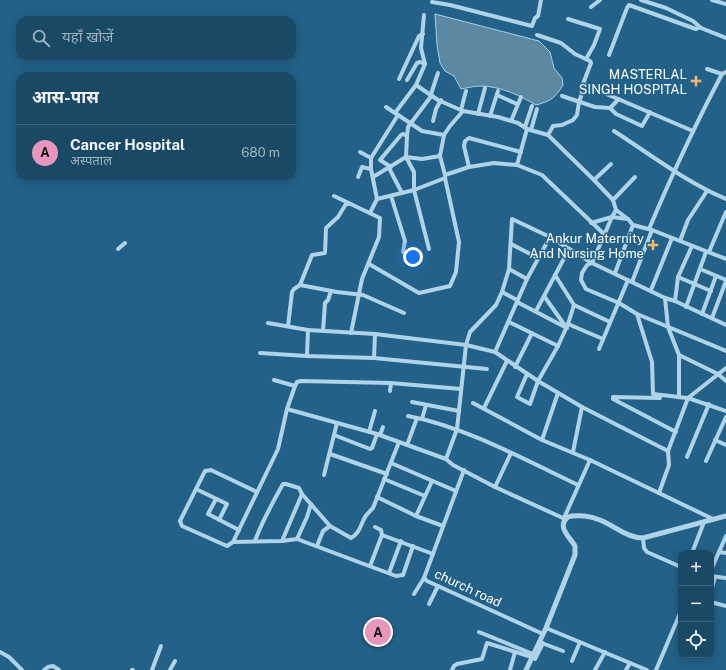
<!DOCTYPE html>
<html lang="hi">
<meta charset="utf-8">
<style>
:root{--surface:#1a4966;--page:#27536f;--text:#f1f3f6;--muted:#9fb2bf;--line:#38617a;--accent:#e797bd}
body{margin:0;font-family:"Public Sans","Noto Sans Devanagari",sans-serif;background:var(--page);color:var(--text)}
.controls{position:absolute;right:12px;bottom:12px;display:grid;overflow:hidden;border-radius:8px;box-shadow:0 2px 10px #0003}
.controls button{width:36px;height:36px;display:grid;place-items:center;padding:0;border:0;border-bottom:1px solid var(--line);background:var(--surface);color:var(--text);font:20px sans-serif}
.you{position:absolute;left:413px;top:257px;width:14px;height:14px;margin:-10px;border:3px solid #fff;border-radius:50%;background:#1a73e8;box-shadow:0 0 0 6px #1a73e833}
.badge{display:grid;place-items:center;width:26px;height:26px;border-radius:50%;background:var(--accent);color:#111;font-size:13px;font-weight:700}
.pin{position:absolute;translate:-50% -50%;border:2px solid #fff;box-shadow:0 1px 4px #0006}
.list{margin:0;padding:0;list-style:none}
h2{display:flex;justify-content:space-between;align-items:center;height:52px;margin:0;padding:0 16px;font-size:17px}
h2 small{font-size:13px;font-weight:400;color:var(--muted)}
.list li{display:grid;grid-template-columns:26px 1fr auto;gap:12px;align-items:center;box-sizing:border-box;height:56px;padding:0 16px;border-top:1px solid var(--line)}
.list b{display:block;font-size:15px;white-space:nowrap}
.list p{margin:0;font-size:13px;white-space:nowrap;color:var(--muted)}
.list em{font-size:13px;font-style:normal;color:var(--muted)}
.icon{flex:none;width:22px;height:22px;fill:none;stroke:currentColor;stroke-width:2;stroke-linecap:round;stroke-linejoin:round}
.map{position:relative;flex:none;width:726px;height:670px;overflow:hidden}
.search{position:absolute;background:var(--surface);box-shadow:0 2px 10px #0003;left:16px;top:16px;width:280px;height:44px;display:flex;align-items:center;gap:10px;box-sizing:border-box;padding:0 14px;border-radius:12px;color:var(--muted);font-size:15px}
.panel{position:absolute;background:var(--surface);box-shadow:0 2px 10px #0003;left:16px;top:72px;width:280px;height:108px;border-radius:12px}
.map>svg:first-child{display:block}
.water{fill:#5c88a2;stroke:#a3d1eb}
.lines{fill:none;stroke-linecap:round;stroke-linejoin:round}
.minor{stroke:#afd4ea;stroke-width:4}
.tertiary{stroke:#afd4ea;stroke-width:5}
.poi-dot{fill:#f5b871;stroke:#236188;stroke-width:1.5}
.labels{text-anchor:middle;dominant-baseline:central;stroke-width:3;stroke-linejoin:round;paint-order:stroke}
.poi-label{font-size:13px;fill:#fff;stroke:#236188;text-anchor:end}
.street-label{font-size:13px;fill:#fff;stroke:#236188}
</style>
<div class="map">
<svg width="726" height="670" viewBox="0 0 726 670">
<rect width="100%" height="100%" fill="#236188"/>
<path class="water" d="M435 14 539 41 550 52 554 68 562 78 563 85C555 98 551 101 536 105 519 95 500 86 480 86 474 86 467 88 461 89L454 76 445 71 440 63 437 45Z"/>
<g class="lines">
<g class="minor">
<path d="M641 0 666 8 693 21 701 28 726 38"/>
<path d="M712 0 726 4"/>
<path d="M432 2 450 5 532 26 535 18 538 16 541 0"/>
<path d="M591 7 600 0"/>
<path d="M568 19 600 29 594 45 586 59"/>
<path d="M537 35 561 43 575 54 590 61 591 63 583 84 693 131"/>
<path d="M609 55 627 8 629 5 693 28 696 29 700 27"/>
<path d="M707 69 722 74"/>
<path d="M399 79 419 36 423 34"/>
<path d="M407 80 417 63 420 62 425 64"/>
<path d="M416 85 438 100 463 111 498 117 518 123 527 129 548 135 594 180 613 200 616 210 628 219 633 225 652 230 726 259"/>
<path d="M431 94 438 73"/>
<path d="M497 95 517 104"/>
<path d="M562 96 595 107 610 108 619 99"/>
<path d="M386 107 422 131 444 135"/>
<path d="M610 108 616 114 642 126 650 112"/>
<path d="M461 110 466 91"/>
<path d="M395 113 416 85 425 64 421 48 424 15"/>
<path d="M478 114 485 88"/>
<path d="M490 116 498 91"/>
<path d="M433 121 436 109 441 100"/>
<path d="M511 121 521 97"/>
<path d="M525 127 532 106"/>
<path d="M531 130 537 109"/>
<path d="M614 131C651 155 686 182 726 199"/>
<path d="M548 135 553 126 562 125 573 120 577 115 579 102 585 85"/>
<path d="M407 136 408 127 432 95"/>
<path d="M360 152 371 158"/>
<path d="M517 165 527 129"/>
<path d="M391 167 380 160 401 135 403 134 407 136 406 157 414 172V190L429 249"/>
<path d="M469 167 464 146 465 141 469 138 521 152"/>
<path d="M389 168 402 193"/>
<path d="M445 175 440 156 444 135 450 126 463 111"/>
<path d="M358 177 362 167 371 169"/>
<path d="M373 177 406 157 422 159 440 156"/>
<path d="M594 180 611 164"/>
<path d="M334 196 380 218 379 237 362 279 351 333"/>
<path d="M391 196 405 241 403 252"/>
<path d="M377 199 414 190 445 178V175L469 167 494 163 517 165 542 175 605 235"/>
<path d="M613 200 635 177"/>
<path d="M616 210 612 217 592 263 587 265 582 273 581 280 586 289 619 303 637 314 726 351"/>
<path d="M370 213 377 199 371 169V158L398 115"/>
<path d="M591 223 612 217 628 219"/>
<path d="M649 229C671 177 695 125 722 74L726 72"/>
<path d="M680 241 688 220 707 191"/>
<path d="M511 244 538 258"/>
<path d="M118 249 125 243"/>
<path d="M709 252 726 212"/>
<path d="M369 264 419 293 450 286 456 272 459 242 445 178"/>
<path d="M509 269 527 279"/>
<path d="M700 269 726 280"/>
<path d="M615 273 633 225"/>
<path d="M555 275 574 305 610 322"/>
<path d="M678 277 711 291"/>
<path d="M632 282 652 230"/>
<path d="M300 285 337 292 363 295 404 313"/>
<path d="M651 290 672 238"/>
<path d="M502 292 517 300"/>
<path d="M544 296 566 327"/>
<path d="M675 301 678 277 692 246"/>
<path d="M517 302 567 328"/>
<path d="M686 307 706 252"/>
<path d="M536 311 569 249"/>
<path d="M637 314 652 362 653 394 679 397V355L668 327 665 298"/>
<path d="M702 314 716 276"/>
<path d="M712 318 726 281"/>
<path d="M509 322 558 346"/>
<path d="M268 323 308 330 375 334 466 345 495 352 538 381 582 407 668 451 688 398 726 368"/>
<path d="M568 324 603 339"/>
<path d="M288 326 292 292 294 289 300 285 312 255 325 253 326 228 338 217 346 204H349"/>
<path d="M323 331 325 303 328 300 331 291"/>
<path d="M599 349 628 280"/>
<path d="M495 352 527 279 550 237"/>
<path d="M260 353 307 356 374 358 487 369"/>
<path d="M679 355 718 374 726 381"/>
<path d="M307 356 308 330"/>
<path d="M374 358 375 334"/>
<path d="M515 367 532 333"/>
<path d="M527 374 517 397 530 404 538 381 558 346 568 324 574 305"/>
<path d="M274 380 295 386"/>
<path d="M390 391 391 383"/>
<path d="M677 397 688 398 726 411"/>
<path d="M660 398 613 397V399L676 432"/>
<path d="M412 402 459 411"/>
<path d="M473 403 542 440 590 460 713 519"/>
<path d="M484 408 507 361"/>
<path d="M287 409 377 434 446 459 453 465 495 487 565 519"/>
<path d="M408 416C466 427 525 460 578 485"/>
<path d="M422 419 426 405"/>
<path d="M369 432 375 411"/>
<path d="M334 435 370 449 372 448 377 434"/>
<path d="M380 435 383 427"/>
<path d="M542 440 558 393"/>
<path d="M715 440 726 445"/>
<path d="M407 445 417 418"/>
<path d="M573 452 582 407"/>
<path d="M330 454 387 474"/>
<path d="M687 457 709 404"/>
<path d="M446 459 457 429 466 345 470 332 496 305 502 292 509 269 512 219 550 237 592 263 665 298 675 301 726 325"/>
<path d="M706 461 726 417"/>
<path d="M391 463 456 491"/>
<path d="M464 470 424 578 427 581 543 634"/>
<path d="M324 475 337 423"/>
<path d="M384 479 425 496"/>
<path d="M495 487 511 453"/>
<path d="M196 489 227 504 219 520"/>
<path d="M257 492 211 470 205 471 180 521 182 526 227 546 233 542 278 449 287 409 295 386 297 382 301 381 391 383 461 389"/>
<path d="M659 493 669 465 668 451"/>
<path d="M377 497 416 516 443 526"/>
<path d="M216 499 208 514 239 530"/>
<path d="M416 516 432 481"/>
<path d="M564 518 590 460"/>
<path d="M375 527 381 530 382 535 433 554"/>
<path d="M643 538 644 548 647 552 681 567"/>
<path d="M297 539 307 517 311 504"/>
<path d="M255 541C262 521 273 502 283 484H286L299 488 302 494 330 526 351 538C360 533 360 526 365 517 367 514 370 511 373 508L399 442"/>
<path d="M282 541 302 494"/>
<path d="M233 542 282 541 297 539 396 576 403 575 413 546"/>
<path d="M317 546 323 531 330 526"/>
<path d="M719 552 726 553"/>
<path d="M692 553 704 522"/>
<path d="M370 566 382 535"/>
<path d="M711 570 726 536"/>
<path d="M389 573 401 541"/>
<path d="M711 576 726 578"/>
<path d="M711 591 715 577"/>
<path d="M414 594 424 578"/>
<path d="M711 602 726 606"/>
<path d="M429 604 438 586"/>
<path d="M546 628 647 670"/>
<path d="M479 632 533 654"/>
<path d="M539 642 563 651"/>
<path d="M0 652 9 657 22 670"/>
<path d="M535 659 543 643"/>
<path d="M572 661 580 642"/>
<path d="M44 670 48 667 53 666 59 670"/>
<path d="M132 670H133"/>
<path d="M152 670 161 646"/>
<path d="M170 670 175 661"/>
<path d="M452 670 454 666 457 664 482 659 487 643 532 657"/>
<path d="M510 670 515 652"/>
<path d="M595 670 605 652"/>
<path d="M626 670 630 663"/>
<path d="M656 670 681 611"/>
</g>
<path class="tertiary" d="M526 670 546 628 575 555V546C570 537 556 527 568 517 573 515 578 516 584 516 608 518 623 538 643 538L726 516"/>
</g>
<g class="poi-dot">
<path d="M694 75h4v4h4v4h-4v4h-4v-4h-4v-4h4z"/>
<path d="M651 239h4v4h4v4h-4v4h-4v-4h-4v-4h4z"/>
</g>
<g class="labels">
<g class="poi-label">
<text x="687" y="74">MASTERLAL<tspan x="687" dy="15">SINGH HOSPITAL</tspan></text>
<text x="644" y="238">Ankur Maternity<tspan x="644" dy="15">And Nursing Home</tspan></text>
</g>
<g class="street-label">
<text transform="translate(468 588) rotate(25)">church road</text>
</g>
</g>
</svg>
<div class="controls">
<button>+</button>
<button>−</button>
<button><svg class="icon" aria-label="locate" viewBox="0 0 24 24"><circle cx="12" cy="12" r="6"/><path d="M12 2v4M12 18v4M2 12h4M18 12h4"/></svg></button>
</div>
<div class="you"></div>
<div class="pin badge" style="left:378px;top:632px">A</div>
<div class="search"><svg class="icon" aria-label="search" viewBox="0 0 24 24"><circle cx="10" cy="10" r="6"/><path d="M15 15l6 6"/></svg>यहाँ खोजें</div>
<section class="panel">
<h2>आस-पास<small></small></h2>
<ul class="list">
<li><span class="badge">A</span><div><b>Cancer Hospital</b><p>अस्पताल</p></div><em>680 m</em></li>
</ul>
</section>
</div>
